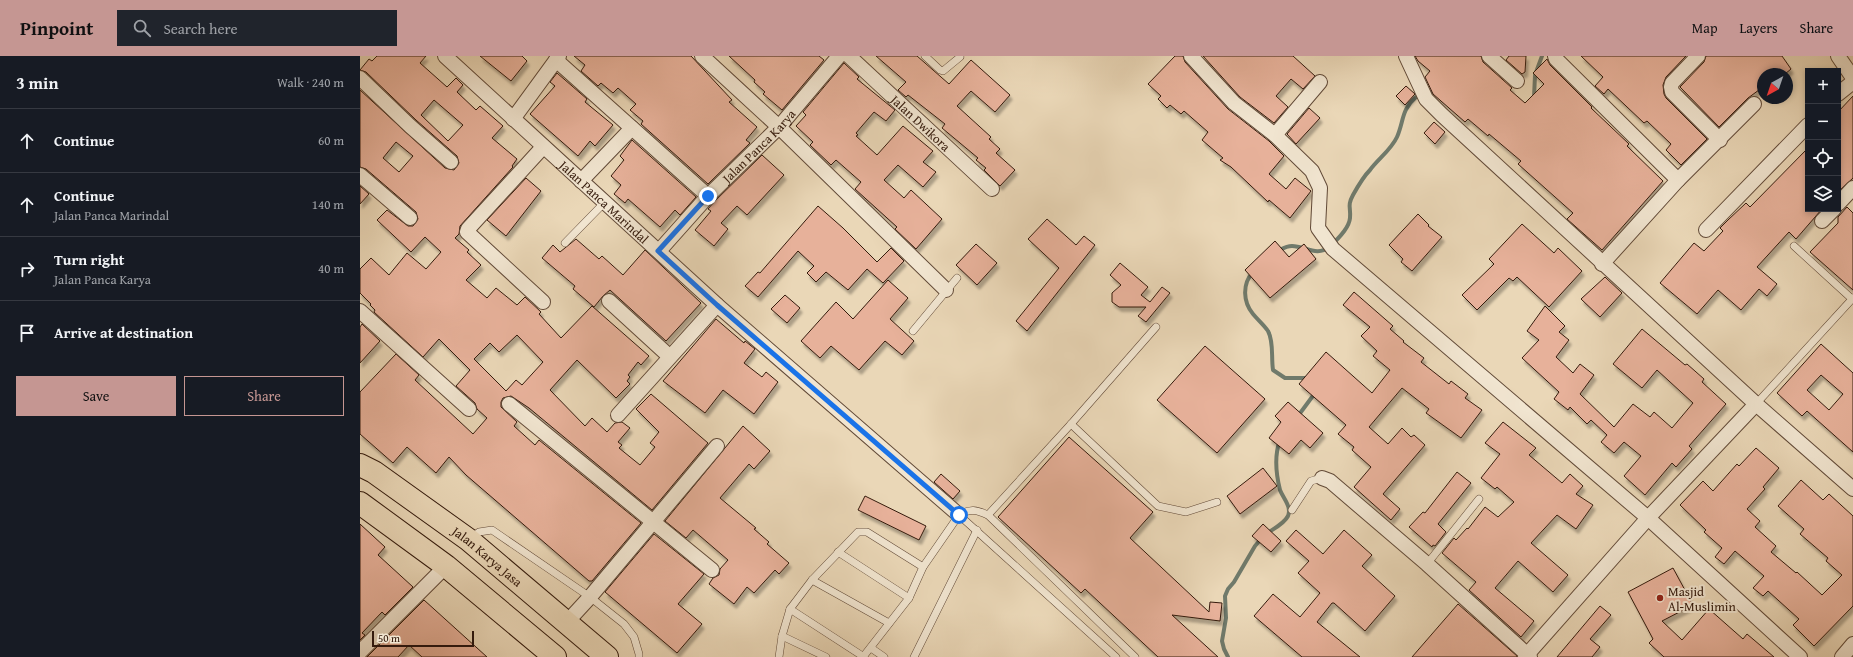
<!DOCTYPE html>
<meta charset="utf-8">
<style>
:root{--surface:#171b24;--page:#20242c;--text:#f1f3f6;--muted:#9ea1a6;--line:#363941;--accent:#c59692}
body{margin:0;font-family:"Gentium Book Plus",serif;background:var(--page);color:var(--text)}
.controls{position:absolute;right:12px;top:12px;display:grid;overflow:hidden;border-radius:0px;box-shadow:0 2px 6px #0003}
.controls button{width:36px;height:36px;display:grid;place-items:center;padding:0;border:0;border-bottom:1px solid var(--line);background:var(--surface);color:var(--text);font:20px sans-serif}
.compass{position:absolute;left:1397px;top:12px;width:36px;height:36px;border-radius:50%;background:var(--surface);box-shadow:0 2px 6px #0003;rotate:220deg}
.scale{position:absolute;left:12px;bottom:10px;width:102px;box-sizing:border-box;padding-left:4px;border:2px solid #351b0d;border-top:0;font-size:11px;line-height:14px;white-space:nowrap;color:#351b0d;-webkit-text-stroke:3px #f1e5d0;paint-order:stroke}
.stop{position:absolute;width:12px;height:12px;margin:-9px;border:3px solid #1a73e8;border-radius:50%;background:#fff}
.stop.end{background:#1a73e8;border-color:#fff;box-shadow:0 1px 4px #0008}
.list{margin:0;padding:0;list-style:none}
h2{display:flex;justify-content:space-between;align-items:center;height:52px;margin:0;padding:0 16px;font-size:17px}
h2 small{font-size:13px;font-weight:400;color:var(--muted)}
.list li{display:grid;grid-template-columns:26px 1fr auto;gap:12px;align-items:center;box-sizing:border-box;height:64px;padding:0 16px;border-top:1px solid var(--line)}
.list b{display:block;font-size:15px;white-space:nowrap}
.list p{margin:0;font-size:13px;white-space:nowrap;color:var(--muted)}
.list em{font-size:13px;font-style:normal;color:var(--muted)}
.actions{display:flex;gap:8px;padding:12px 16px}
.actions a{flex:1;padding:9px 0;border:1px solid var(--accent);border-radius:0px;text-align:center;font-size:14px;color:var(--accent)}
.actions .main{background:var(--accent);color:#111}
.icon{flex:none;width:22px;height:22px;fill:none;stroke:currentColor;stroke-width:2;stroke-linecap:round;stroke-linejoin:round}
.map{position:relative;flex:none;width:1493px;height:601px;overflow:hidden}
header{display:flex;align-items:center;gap:24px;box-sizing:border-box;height:56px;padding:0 20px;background:var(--accent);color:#111}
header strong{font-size:19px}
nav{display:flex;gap:22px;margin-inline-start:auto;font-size:14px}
.search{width:280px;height:36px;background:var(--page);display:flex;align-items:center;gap:10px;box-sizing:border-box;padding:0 14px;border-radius:0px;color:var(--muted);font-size:15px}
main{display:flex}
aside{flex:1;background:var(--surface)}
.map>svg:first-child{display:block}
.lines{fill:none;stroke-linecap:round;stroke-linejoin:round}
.stream{stroke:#707a6b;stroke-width:4}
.building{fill:#e7b19a;stroke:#351b0d;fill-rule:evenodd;filter:url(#shadow)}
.lane-casing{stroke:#624a38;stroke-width:8}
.street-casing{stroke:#624a38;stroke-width:16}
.highway-casing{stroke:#351b0d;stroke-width:24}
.lane{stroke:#f1e5d0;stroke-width:7}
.street{stroke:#f1e5d0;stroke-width:14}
.highway{stroke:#ead7b7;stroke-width:22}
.route{stroke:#1a73e8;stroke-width:5}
.poi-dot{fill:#8f2418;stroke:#f1e5d0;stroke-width:1.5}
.labels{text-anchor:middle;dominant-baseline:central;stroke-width:4;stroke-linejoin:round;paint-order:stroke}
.street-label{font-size:13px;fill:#351b0d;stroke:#f1e5d0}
.poi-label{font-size:13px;fill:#351b0d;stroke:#f1e5d0;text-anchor:start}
</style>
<header>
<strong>Pinpoint</strong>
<div class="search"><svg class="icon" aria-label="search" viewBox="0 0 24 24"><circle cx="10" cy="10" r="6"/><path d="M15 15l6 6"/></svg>Search here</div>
<nav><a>Map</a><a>Layers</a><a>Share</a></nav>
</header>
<main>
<aside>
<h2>3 min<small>Walk · 240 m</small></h2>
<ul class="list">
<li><svg class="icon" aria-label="ahead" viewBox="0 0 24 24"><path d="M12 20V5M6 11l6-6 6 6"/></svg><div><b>Continue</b></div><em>60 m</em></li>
<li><svg class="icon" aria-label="ahead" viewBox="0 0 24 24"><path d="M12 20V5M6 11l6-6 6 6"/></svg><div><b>Continue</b><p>Jalan Panca Marindal</p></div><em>140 m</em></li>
<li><svg class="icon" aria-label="right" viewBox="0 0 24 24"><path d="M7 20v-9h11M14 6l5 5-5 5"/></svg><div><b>Turn right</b><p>Jalan Panca Karya</p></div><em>40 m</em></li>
<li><svg class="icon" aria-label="arrive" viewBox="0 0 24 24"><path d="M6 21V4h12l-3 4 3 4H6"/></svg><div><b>Arrive at destination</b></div></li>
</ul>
<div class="actions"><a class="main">Save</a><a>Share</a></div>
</aside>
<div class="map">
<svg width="1493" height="601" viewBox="0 0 1493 601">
<defs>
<filter id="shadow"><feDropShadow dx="2.5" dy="4.5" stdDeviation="1" flood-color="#0004"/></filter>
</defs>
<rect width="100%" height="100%" fill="#ead7b7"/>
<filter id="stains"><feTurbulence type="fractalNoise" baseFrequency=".005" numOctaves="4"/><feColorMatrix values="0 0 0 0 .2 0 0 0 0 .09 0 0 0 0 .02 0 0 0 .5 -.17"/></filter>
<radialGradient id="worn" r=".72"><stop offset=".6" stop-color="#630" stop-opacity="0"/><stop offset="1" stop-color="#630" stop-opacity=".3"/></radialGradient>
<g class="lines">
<g class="stream">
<path d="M1174 42 1175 19 1182 0"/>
<path d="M918 195C922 193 926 190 932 190 945 190 957 201 969 191 977 184 989 173 990 162 991 151 987 150 993 139 998 130 1003 121 1010 114 1018 103 1031 94 1037 81 1044 65 1041 54 1056 41 1061 36 1070 36 1076 36"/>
<path d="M893 216C882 228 883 246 893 258 898 264 904 269 908 275 914 286 911 301 913 314L925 322H950"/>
<path d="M938 360 955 337"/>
<path d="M906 478C913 473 924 468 928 460 932 451 923 442 920 434 916 418 914 400 920 384"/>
<path d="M868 601 864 593 862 585 866 562 865 540 868 533 874 526 895 490 901 483"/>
</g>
</g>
<g class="building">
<path d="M17 0H66L60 7 87 31 96 22 103 29 97 36 116 54 120 50 143 70 132 82 157 103 152 110 153 111 100 170 99 178 95 182 109 194 107 196 121 209 106 224 127 242 136 232 157 249 165 241 181 256 179 258 201 282 232 250 289 300 281 309 278 306 268 319 270 321 267 325 270 328 256 342 217 304 190 334 225 370 232 362 247 376 255 367 262 366 270 372 258 386 262 389 259 392 280 409 295 391 290 387 299 376 276 353 291 338 348 387 292 454 169 352 151 340 143 342 141 346V351L157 366 154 370 175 389 179 384 281 467 232 525H229L106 419 89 401 76 417 47 391 33 407 0 378V336L36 298 59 319 55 324 113 378 127 362 117 353 115 347 96 330 110 314 79 283 63 301 14 256 15 254 10 249 11 248 0 237V213L11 202 29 219 47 197 66 213 81 196 65 181 51 196 17 164 27 154 48 170H53L58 163 56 156 6 113 0 111V34L85 112 94 114 99 107 97 100 56 64 6 16 0 14 9 3 12 5ZM74 44 103 69 88 85 61 59ZM36 86 53 100 39 116 23 102ZM157 279 183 306 162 329 156 324 146 335 114 303 130 287 139 296Z"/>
<path d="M120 0H162L167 5 151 25Z"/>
<path d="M214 0H331L372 44 369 46 397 71 386 84 390 87 348 128 281 68 283 65 270 54 276 48 258 32 253 37 241 27 238 30 221 15 225 9Z"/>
<path d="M369 0H459L464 4 422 54 403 38 405 36 394 26 395 24Z"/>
<path d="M516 0H557L589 28 611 4 650 39 635 56 611 35 597 50 631 81 629 83 640 93 636 97 655 114 640 130 624 114 626 112 616 104 618 102 582 72 585 68 548 39 546 41 538 34 546 26Z"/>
<path d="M815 0H823L825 6 868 53 909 85 924 100 909 118 926 133 935 122 951 135 930 162 909 144 908 146 871 111 860 104 863 102 842 84 848 76 824 55 821 58 810 49 807 52 798 43 801 40 788 28Z"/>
<path d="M843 0H933L955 20 943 33 931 23 916 40 928 51 914 67 880 41Z"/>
<path d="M1055 0H1121L1123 6 1152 32 1150 34 1165 47 1184 28 1173 17 1187 3 1190 9 1232 51 1231 52 1269 88 1267 90 1303 125 1242 194 1207 163 1213 157 1158 108 1161 105 1129 78 1128 80 1108 63 1105 66 1073 38 1065 21 1070 15 1058 5Z"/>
<path d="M1149 0H1166L1165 16 1162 18 1146 4Z"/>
<path d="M1221 0H1326L1306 21 1303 29 1304 38 1306 42 1347 83 1321 109 1306 94 1311 88 1287 65 1284 67 1248 33 1244 38 1235 30 1243 21Z"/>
<path d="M1346 0H1422L1431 13 1425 18H1403V31L1388 42 1359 71 1320 31 1344 6Z"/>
<path d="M484 7 499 21 497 23 535 54 526 65 514 56 496 77 498 79 496 80 517 99 543 70 573 95 563 106 576 116 563 131 538 109 524 124 544 142 551 134 582 163 556 193 535 173 537 171 495 133 501 126 476 104 471 109 450 89 453 86 436 70 446 59 443 56Z"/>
<path d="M197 17 227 43 225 46 253 69 235 90 230 85 218 100 170 58 195 30 190 26Z"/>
<path d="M1046 30 1055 38 1045 49 1036 40Z"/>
<path d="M1493 40V122L1478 136V56Z"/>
<path d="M949 52 960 62 936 88 927 78Z"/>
<path d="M1074 66 1085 76 1075 88 1064 77Z"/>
<path d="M272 84 336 141 320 159 315 154 300 171 268 143 265 147 254 138 261 129 251 120 264 104 260 100Z"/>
<path d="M1448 92V153H1462L1436 183 1429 176 1397 211 1417 228 1407 240 1399 233 1381 254 1358 234 1337 258 1300 227 1334 187 1344 195 1363 175 1360 172 1368 164 1386 147 1390 151Z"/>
<path d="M402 99 424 119 387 159 377 150 361 167 368 173 354 190 335 174 351 155 348 153 354 146Z"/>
<path d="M166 122 181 135 146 180 127 164Z"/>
<path d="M0 130 9 138 0 148Z"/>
<path d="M458 150 483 172 517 206 531 192 544 205 523 227 507 213 488 234 466 216 456 226 447 217 454 210 438 195 398 241 385 230 398 216 400 217Z"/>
<path d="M1487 151 1493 157V234L1450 196 1478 167V161Z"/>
<path d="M1058 158 1069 169 1068 170 1082 181 1052 215 1041 206 1043 203 1029 189Z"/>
<path d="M687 163 716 189 724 180 735 189 667 275 656 265 699 212 668 183Z"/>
<path d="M1162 168 1194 197 1198 192 1222 215 1189 251 1157 221 1153 225 1149 222 1117 254 1102 239 1134 208 1129 203Z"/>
<path d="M216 183 239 203 242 200 263 219 285 194 341 247 306 285 250 234 243 240 234 251 213 233 215 230 182 202 193 189 200 196Z"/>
<path d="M915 185 929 201 944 188 956 203 910 242 885 214Z"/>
<path d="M616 188 637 207 617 229 596 209Z"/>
<path d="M760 207 788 231 781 239 790 246 802 231 810 237 786 266 778 260 786 251H759L752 246V237L761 229 750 219Z"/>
<path d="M1245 221 1262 237 1240 261 1221 243Z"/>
<path d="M528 224 548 242 530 263 554 285 542 299 525 285 499 314 471 290 460 302 441 285 476 246 493 263Z"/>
<path d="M994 236 1033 270 1030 273 1044 285 1043 286 1064 302 1061 306 1089 328 1091 325 1108 338 1105 342 1122 354 1101 382 1066 357 1069 353 1042 332 1009 371 1028 388 1042 372 1051 381 1054 379 1065 389 1023 438 1040 453 1031 464 994 431 1011 411 992 394 994 391 978 378 986 369 939 328 966 296 1012 337 1030 314 1013 300 1017 295 1001 280 1010 271 983 249Z"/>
<path d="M425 239 440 252 427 267 411 253Z"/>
<path d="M1185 250 1205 270 1199 276 1209 284 1196 301 1213 317 1220 308 1234 319 1220 338 1254 371 1273 348 1290 361 1294 356 1312 372 1333 347 1297 314 1282 332 1253 308 1282 273 1325 309 1327 308 1344 323 1342 326 1366 348 1329 390 1332 393 1316 411 1312 407 1285 439 1264 420 1281 400 1264 386 1254 397 1241 386 1247 379 1231 364 1227 368 1210 351 1208 354 1194 343 1199 336 1162 302 1179 284 1167 275Z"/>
<path d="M356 263 384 287 385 285 395 293 384 307 402 321 406 316 418 326 394 358 363 334 345 357 303 325Z"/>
<path d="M2 268 20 285 0 307V271Z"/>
<path d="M1461 288 1493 317V396L1447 355 1442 360 1417 337ZM1461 319 1483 338 1469 354 1447 334Z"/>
<path d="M845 290 905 343 857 397 797 344Z"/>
<path d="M928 346 963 377 950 392 941 384 929 398 909 382 921 366 915 360Z"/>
<path d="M1143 366 1176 392 1169 399 1202 427 1210 418 1223 430 1216 438 1233 449 1216 473 1197 459 1171 487 1208 519 1193 536 1158 505 1135 532 1174 565 1161 581 1109 534 1116 526 1082 497 1094 482 1096 484 1107 472 1108 473 1125 451 1138 461 1154 446 1137 431 1135 433 1121 422 1140 398 1125 387Z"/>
<path d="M383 370 410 395 394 413 389 408 360 442 396 472 394 473 409 486 407 488 429 507 419 518 415 514 394 537 387 531 374 548 349 528 353 522 359 519 360 513 368 504 333 474 326 482 305 465Z"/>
<path d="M709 381 793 456 770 482 849 556 850 546 862 547 860 565 812 559 858 601H798L725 533 721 537 638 461Z"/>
<path d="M1396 392 1419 412 1403 431 1405 433 1387 453 1400 465 1395 471 1416 490 1411 496 1436 517 1437 516 1462 539 1482 519 1466 505 1468 502 1440 478 1444 473 1418 450 1441 424 1463 444 1469 438 1493 460V550L1454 590 1433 569 1439 563 1408 535 1403 540 1393 532 1404 520 1375 495 1364 508 1355 501 1362 492 1344 476 1346 474 1320 449 1343 425 1353 435 1377 408 1379 410Z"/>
<path d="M903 412 917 430 880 458 867 440Z"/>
<path d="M1097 416 1111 427 1078 468 1086 476 1075 490 1073 489 1072 491 1049 471 1063 456 1065 457Z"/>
<path d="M581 418 600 435 593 443 574 426Z"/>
<path d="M505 440 566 470 559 484 498 454Z"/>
<path d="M0 468 25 491 18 499 53 531 25 559 22 556 2 577 5 579 0 584Z"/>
<path d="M903 468 921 485 911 496 892 480Z"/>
<path d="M936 474 963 498 984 474 1012 499 1002 510 1035 540 1005 575 974 547H972L957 566 1000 601H942L894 560 913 538 940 561 960 537 938 517 949 505 926 485Z"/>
<path d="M294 478 344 518 318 548 342 568 317 597 245 536Z"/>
<path d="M1313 512 1333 549 1302 565 1322 584 1349 553 1383 583 1387 578 1414 601H1304L1289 587 1293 583 1268 536Z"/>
<path d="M64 544 127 601H62L49 589 38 601H7Z"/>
<path d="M1098 548 1157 600V601H1052Z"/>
<path d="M1240 550 1251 559 1230 583 1240 591 1232 601H1197Z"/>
</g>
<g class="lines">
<g class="lane-casing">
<g id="lane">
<path d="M565 0 580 14 583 15 600 1"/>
<path d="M205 187 244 147"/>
<path d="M1434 190 1492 243"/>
<path d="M553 275 597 222"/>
<path d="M1396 348 1493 242"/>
<path d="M711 368 798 450 826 456 857 446"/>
<path d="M932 454 951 425 962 422"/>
<path d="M599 459 756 601"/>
<path d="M628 459 711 368 796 271"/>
<path d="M111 482 119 476 132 474 230 541 264 568 274 581 279 598V601"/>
<path d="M478 496 549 542"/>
<path d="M1067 508 1119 443"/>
<path d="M452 524 529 567"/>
<path d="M430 553 504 601"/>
<path d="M422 580 466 601"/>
<path d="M511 592 524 601"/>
<path d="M419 601 422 580 430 553 452 524 498 476H507L563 511"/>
<path d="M503 601 549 542 563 511 599 459C610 452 617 454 628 459L775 601"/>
<path d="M554 601 617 474"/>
</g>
</g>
<g class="street-casing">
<g id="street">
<path id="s1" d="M85 0 357 249 599 459"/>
<path d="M342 0 419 71 586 234"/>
<path id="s2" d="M489 0 632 133"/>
<path d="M831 0 874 47 915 79 952 115 960 132 958 172 973 193 1288 462 1440 601"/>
<path d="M1046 0 1066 43 1082 59 1396 348 1493 433"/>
<path d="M1129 0 1157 25"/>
<path d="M1195 0 1196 3 1318 124"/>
<path d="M1338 0 1312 27 1311 31 1312 36 1360 84"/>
<path d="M1478 0 1493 22"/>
<path d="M196 4 348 140"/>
<path d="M0 22 50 70 91 106"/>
<path d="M1478 38 1493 26"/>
<path d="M153 63 199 0"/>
<path d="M915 79 960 26"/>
<path d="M183 91 108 173 107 176 183 246"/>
<path d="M0 119 50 162"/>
<path d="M221 125 272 72"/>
<path d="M1478 148 1493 132"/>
<path d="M1462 165 1474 153"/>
<path d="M1346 174 1448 69"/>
<path id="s3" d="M299 195 348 140 419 71 479 0"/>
<path d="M1242 208 1318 124 1394 48"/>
<path d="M249 245 309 300"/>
<path d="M0 255 109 353"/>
<path d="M149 348 352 514"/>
<path d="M258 359 357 249"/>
<path d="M962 422 970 425 1067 508 1170 601"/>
<path d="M207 566 230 541 357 390"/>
<path d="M0 596 86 510"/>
<path d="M1165 601 1288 462 1396 348"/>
<path d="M1482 601 1493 588"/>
</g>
</g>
<g class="highway-casing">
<g id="highway">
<path id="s4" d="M0 409 14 416 109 484 247 601"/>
<path d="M0 447 86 510 195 601"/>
</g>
</g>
<use href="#lane" class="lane"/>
<use href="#street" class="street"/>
<use href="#highway" class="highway"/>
</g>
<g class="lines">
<path class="route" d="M348 140 298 195 357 249 599 459"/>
</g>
<circle class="poi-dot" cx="1300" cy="542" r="4"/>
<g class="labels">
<g class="street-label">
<text stroke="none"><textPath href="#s2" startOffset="98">Jalan Dwikora</textPath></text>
<text stroke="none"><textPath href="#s3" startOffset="145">Jalan Panca Karya</textPath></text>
<text stroke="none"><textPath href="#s1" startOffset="216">Jalan Panca Marindal</textPath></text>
<text stroke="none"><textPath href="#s4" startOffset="157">Jalan Karya Jasa</textPath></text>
</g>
<g class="poi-label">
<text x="1308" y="535">Masjid<tspan x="1308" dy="15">Al-Muslimin</tspan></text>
</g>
</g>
<rect width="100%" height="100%" filter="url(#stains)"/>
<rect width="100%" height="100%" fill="url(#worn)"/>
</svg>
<div class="controls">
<button>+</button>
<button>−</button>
<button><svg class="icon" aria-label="locate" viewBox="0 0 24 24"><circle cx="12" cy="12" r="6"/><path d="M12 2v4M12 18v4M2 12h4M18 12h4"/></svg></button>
<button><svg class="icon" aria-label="layers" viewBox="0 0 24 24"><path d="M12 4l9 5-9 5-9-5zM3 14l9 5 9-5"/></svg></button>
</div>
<svg class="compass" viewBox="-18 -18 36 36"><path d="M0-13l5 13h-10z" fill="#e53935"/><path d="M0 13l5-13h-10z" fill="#9ea1a6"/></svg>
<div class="scale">50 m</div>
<div class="stop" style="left:599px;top:459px"></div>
<div class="stop end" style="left:348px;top:140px"></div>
</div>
</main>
